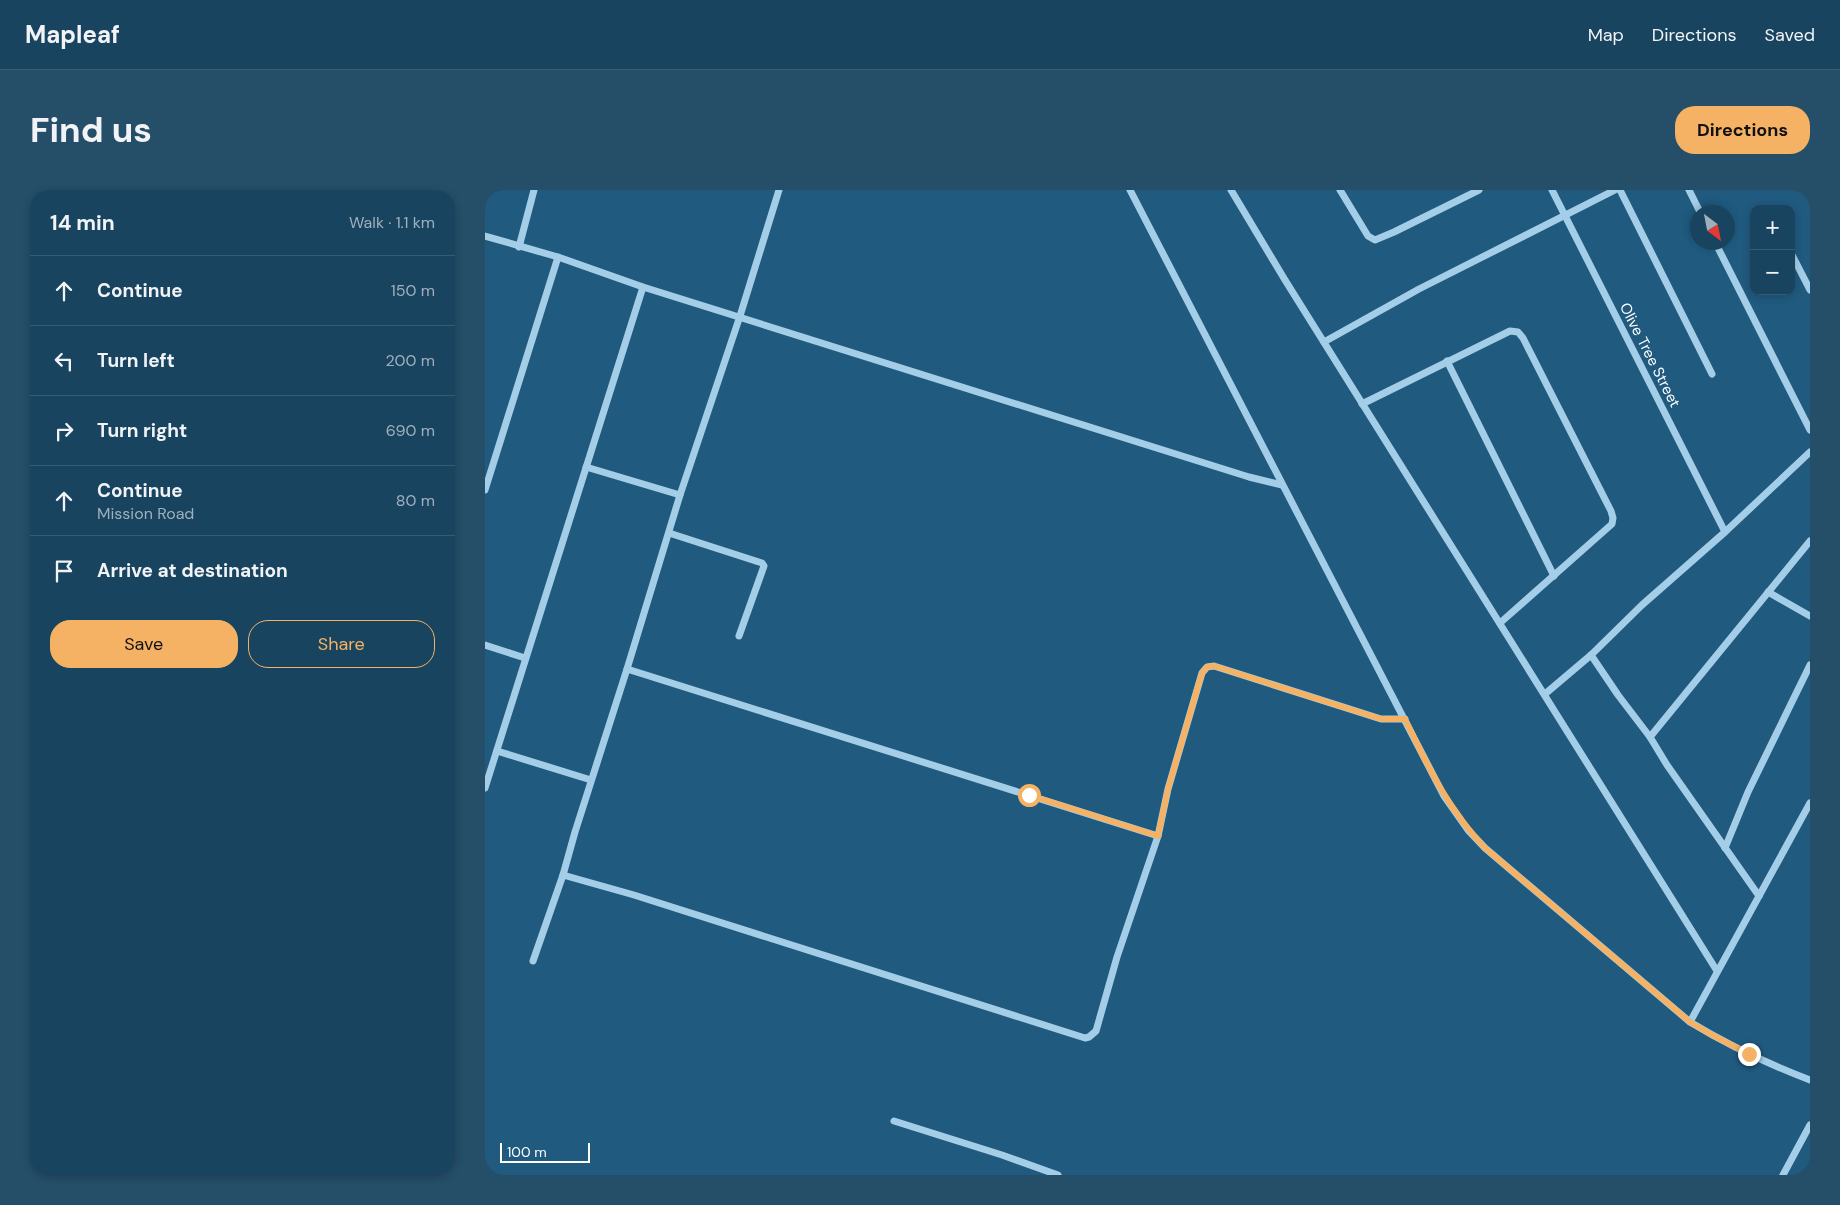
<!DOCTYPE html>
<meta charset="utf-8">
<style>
:root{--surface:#18445f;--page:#254e68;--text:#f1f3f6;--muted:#9fb0bd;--line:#365c74;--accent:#f5b264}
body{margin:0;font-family:"DM Sans",sans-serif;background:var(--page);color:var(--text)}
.controls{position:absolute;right:15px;top:15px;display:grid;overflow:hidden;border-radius:10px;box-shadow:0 2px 8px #0003}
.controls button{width:45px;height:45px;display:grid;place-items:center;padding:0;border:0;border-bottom:1px solid var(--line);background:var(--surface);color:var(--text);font:25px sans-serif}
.compass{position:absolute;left:1205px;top:15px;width:45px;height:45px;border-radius:50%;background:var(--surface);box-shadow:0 2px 8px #0003;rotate:148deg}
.scale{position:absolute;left:15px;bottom:12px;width:90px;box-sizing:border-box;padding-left:5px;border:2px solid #fff;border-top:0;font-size:14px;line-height:18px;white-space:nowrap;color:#fff;-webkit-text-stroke:4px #205a7f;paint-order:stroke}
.stop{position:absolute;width:15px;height:15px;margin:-11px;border:4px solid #f5b264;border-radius:50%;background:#fff}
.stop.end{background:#f5b264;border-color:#fff;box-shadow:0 1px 5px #0008}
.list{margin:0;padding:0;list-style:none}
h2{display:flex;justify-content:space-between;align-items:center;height:65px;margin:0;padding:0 20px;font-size:21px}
h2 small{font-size:16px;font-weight:400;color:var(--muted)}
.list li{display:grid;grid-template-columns:32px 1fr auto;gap:15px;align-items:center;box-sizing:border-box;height:70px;padding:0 20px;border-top:1px solid var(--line)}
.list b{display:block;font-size:19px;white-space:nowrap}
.list p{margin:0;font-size:16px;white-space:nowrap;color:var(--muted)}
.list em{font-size:16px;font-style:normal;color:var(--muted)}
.actions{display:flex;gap:10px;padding:15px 20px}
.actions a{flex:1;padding:11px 0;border:1px solid var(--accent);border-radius:20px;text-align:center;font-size:18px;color:var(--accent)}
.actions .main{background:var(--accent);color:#111}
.icon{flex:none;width:28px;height:28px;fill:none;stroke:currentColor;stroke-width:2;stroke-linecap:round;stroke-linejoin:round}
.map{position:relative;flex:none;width:1325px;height:985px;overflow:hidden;border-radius:20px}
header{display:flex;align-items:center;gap:30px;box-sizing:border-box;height:70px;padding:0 25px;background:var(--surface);border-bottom:1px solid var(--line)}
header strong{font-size:24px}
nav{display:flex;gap:28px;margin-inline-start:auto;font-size:18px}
.intro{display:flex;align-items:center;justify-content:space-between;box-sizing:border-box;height:120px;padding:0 30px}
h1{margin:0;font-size:35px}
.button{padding:12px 22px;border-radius:20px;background:var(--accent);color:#111;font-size:18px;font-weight:700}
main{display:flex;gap:30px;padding:0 30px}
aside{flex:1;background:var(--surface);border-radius:20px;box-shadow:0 2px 8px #0003}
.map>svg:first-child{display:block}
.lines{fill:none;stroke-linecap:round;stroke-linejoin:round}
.minor{stroke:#a4cee8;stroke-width:7}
.route{stroke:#f5b264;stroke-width:6}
.labels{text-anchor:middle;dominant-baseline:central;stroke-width:4;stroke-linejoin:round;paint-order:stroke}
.street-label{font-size:15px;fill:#fff;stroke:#205a7f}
</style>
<header>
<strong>Mapleaf</strong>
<nav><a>Map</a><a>Directions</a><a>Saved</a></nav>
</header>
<div class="intro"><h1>Find us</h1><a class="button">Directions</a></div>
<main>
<aside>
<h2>14 min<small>Walk · 1.1 km</small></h2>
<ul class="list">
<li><svg class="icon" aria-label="ahead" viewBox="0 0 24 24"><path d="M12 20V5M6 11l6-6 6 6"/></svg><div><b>Continue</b></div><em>150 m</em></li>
<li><svg class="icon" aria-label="left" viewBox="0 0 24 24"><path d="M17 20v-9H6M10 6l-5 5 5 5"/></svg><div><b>Turn left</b></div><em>200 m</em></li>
<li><svg class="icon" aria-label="right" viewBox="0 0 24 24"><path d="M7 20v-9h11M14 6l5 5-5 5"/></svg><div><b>Turn right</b></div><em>690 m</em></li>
<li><svg class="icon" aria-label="ahead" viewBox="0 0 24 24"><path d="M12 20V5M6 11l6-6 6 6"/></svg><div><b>Continue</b><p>Mission Road</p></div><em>80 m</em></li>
<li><svg class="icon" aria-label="arrive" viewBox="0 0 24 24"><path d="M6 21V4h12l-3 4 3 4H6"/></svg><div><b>Arrive at destination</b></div></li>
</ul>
<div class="actions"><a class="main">Save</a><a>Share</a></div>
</aside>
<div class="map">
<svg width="1325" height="985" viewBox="0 0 1325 985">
<rect width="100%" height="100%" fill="#205a7f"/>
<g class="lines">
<g class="minor">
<path d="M645 0 959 606 983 640 1000 658 1205 832C1243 855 1283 874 1325 890"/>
<path d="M746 0 800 90 1232 781"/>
<path d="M855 0 883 46 890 50 909 42 994 0"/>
<path d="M1067 0 1240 342"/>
<path d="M1135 0 1227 184"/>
<path d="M1204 0 1215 22"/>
<path d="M0 46 73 67 158 97 764 287 797 295"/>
<path d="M1230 52 1325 240"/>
<path d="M34 57 49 0"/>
<path d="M1306 63 1325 100"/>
<path d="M839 152 934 99 1130 0"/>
<path d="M962 171 1069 386"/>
<path d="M877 214 1025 141 1033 142 1038 148 1126 321 1128 328 1127 334 1015 433"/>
<path d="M101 277 195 305"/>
<path d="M0 300 73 67"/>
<path d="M184 343 277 373 279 376 254 446"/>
<path d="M1283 402 1325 426"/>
<path d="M0 455 40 468"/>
<path d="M1106 465 1133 505 1165 547 1182 575 1274 706"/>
<path d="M142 479 673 646"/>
<path d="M1060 504 1106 465 1157 415 1240 342 1325 262"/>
<path d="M1165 547 1325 351"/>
<path d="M12 561 106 590"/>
<path d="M0 598 158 97"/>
<path d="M1240 658 1263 602 1325 475"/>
<path d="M78 685 149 705 600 848 604 847 611 841 632 767 673 646 683 599 717 483 722 477 729 476 896 529H920"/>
<path d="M48 771 78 685 90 642 142 479 195 305 255 126 294 0"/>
<path d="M1205 832 1325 613"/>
<path d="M409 931 517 965 573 985"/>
<path d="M1298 985 1325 935"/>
</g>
</g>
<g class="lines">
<path class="route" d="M544 605 673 646 683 599 717 483 722 477 729 476 896 529H920C944 578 962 618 1000 658L1205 832 1227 845 1264 864"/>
</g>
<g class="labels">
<g class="street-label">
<text transform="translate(1165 165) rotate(63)">Olive Tree Street</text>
</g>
</g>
</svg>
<div class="controls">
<button>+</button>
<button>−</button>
</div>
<svg class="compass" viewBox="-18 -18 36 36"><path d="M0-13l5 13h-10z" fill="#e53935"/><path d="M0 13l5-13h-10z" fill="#9fb0bd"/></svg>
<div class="scale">100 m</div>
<div class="stop" style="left:544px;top:605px"></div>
<div class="stop end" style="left:1264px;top:864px"></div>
</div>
</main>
